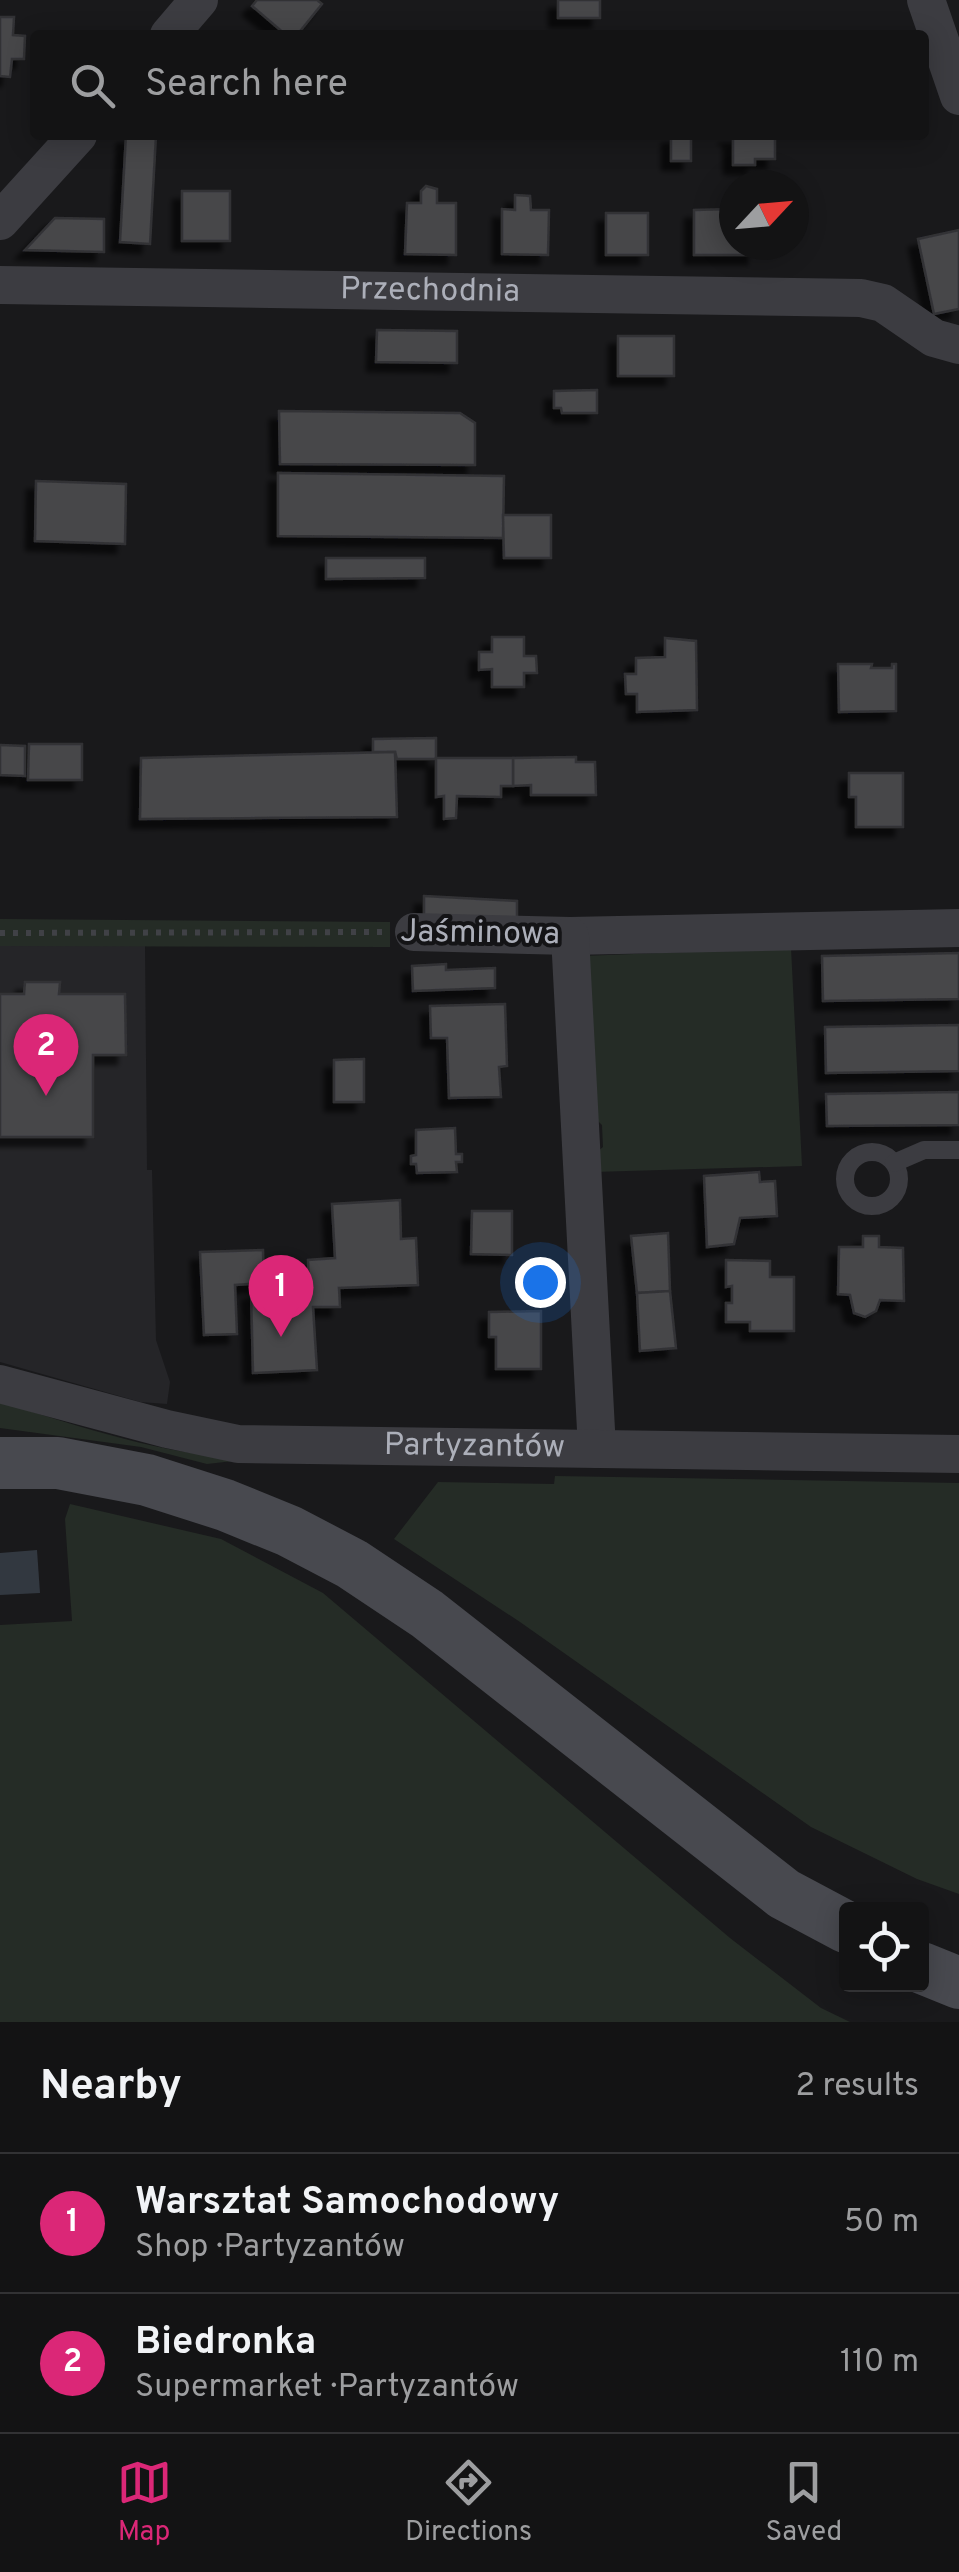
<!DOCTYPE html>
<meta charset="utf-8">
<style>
:root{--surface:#131314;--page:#1c1c1d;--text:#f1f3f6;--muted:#9d9ea0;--line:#323234;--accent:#db2777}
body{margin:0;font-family:Overpass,sans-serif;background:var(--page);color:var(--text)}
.controls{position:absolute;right:30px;bottom:30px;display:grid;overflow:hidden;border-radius:10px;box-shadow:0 5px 25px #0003}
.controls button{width:90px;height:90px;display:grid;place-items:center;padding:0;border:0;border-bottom:2px solid var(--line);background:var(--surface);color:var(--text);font:50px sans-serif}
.compass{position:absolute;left:719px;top:170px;width:90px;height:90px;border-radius:50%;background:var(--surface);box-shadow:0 5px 25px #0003;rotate:64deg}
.you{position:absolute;left:540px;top:1282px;width:35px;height:35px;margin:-25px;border:8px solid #fff;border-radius:50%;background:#1a73e8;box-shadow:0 0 0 15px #1a73e833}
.badge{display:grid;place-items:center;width:65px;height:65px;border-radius:50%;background:var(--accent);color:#fff;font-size:32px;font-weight:700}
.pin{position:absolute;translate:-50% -82px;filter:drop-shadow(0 2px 5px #0008)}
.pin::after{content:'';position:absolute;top:52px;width:35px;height:30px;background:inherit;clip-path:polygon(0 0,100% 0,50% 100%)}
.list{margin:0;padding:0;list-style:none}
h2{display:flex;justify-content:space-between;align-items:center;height:130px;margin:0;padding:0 40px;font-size:42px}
h2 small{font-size:32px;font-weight:400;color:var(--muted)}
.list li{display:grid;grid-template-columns:65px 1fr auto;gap:30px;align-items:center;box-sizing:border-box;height:140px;padding:0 40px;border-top:2px solid var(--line)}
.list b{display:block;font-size:38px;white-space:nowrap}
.list p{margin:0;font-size:32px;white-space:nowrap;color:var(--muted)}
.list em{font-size:32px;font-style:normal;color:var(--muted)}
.icon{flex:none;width:55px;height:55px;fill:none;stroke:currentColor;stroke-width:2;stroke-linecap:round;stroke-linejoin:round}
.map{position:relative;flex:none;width:959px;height:2022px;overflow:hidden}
.search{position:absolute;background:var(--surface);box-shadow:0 5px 25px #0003;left:30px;right:30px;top:30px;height:110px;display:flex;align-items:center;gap:25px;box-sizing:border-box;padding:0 35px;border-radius:10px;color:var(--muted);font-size:38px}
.sheet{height:410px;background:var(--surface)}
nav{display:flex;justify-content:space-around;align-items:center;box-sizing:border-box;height:140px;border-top:2px solid var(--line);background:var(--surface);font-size:28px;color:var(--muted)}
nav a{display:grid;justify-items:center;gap:5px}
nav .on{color:var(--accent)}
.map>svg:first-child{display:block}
.built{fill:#252528}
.green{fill:#252c26}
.water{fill:#323840}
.building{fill:#46464a;stroke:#333336;stroke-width:2.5;filter:url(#shadow)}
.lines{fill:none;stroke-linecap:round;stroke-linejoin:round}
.path{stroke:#404146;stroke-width:6;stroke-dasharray:5 8;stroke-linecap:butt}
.lane{stroke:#3c3c41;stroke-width:18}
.street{stroke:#3c3c41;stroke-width:38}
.secondary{stroke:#48494f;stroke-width:52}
.labels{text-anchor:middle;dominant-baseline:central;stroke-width:8;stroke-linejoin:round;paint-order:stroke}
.street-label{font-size:32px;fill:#acafb9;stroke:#141416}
</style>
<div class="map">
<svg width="959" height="2022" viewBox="0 0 959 2022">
<defs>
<filter id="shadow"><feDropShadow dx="-9" dy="9" stdDeviation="2.5" flood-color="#0009"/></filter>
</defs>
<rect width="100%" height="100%" fill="#19191b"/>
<path class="built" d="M0 946H145L147 1170H152L156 1340 170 1382 167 1404 140 1402 0 1362Z"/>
<g class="green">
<path d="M0 919 390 922V947L0 946Z"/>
<path d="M791 948 802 1166 593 1172 592 1156 603 1147 602 1125 589 1112 581 956Z"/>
<path d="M0 1402C82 1427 165 1456 251 1459L207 1464 141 1447 0 1428Z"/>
<path d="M555 1476 959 1483V1894L917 1879 811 1827 520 1622 394 1539 438 1482 554 1484Z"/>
<path d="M70 1504 221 1539 323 1593 730 1938 821 2008 850 2022H0V1625L72 1621 65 1519Z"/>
</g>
<path class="water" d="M37 1550 40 1593 0 1595V1553Z"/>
<g class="building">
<path d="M257 0H317L322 4 297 35H286L252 6Z"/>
<rect x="558" y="0" width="42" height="18"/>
<path d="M0 17H14L13 35 25 36 24 59H12L10 77 0 76Z"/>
<path d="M126 135H156L150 244 120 242Z"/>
<rect x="671" y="135" width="20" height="26"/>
<path d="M727 135H775V159H755V165H733V137Z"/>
<path d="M426 186 437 189V203H456V255L405 254 407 203H421V191Z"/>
<rect x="182" y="191" width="48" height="50"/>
<path d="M515 195 530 196 531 210H549L548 255 502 254V209L515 210Z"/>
<path d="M734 209V245H756V255H694V210Z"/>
<rect x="606" y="213" width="42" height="42"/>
<path d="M55 218 104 219V252L25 250Z"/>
<path d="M959 230V309L934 314 918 239Z"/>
<path d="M377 330 457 331V363L376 362Z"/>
<rect x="618" y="336" width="56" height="40"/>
<path d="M597 390V413H562L561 408H554V391Z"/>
<path d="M279 411 460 413 475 423V465L280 464Z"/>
<path d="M278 473 504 476 503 538 278 536Z"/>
<path d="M36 481 126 484 125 544 35 541Z"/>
<path d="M503 515H551V558H504Z"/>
<path d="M326 558H425V578L326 579Z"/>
<path d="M492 637H524V656H536L537 673H524V687H492V669L479 670V652H492Z"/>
<path d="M665 638 696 641 697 710 637 712V694H626L625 674H636V658L665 657Z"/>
<path d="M838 664H872L871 668H892V664H896V711L839 712Z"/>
<path d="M436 738V759H397L395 752H373V739Z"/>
<path d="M29 744H82V780H28Z"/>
<path d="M0 745 25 746V776L0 775Z"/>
<path d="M395 752 397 817 140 819 141 758Z"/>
<path d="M576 757V762H595L596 795H531V785L513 786V758Z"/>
<path d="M436 758H513V786H501V797L457 796 456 818 444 819V796L436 797Z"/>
<path d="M849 773H903V827H856V797H849Z"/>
<path d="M424 896 517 901V921L424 922Z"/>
<path d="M959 953V999L823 1001 822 956Z"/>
<path d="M446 964V970L495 968V988L413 991 412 966Z"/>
<path d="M25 982H60L59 994H125L126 1055H93V1137H0V994H24Z"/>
<path d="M505 1004 507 1066 499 1067 501 1097 449 1098 447 1038H431L430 1006Z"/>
<path d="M959 1025V1071L826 1073 825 1027Z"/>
<path d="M364 1059V1102H334V1060Z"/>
<path d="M959 1092V1125L827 1126 826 1094Z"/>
<path d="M455 1128 456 1154H462V1162H456L457 1172 417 1173 416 1164H411V1156L416 1155V1130Z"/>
<path d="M759 1172 760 1182 775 1181 777 1216 740 1218 734 1244 707 1247 704 1176Z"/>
<path d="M400 1200 401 1239 416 1238 418 1285 339 1288 340 1307H313L317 1370 253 1373 251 1291 309 1288 308 1260 335 1258 332 1204Z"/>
<path d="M472 1211H512V1255L471 1254Z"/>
<path d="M668 1233 670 1291 637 1293 631 1236Z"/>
<path d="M863 1236H879V1247L903 1248 904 1301 880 1300 876 1311 865 1317 854 1313 850 1295 838 1294 839 1247H863Z"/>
<path d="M263 1250 264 1283 235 1285 237 1334 204 1335 200 1252Z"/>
<path d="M726 1260 770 1261V1277H794V1331H750V1322H726V1303H732V1286L726 1287Z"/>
<path d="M670 1291 676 1348 640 1351 637 1293Z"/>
<path d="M541 1311V1369H496V1337H489V1312Z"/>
</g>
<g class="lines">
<path class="path" d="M0 933 384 932"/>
<g class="lane">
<circle cx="872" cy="1179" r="27"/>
<path d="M894 1163 924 1150H959"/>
</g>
<g class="street">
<path d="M926 0 959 96"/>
<path d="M169 35 199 0"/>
<path d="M0 221 78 135"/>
<path id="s1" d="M0 285 861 298 883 303 934 338 959 345"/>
<path d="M414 932 570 936 959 928"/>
<path d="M570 936 597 1449"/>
<path id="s2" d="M0 1384 167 1429 238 1444 959 1454"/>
</g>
<g class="secondary">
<path d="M0 1463H58L147 1480 225 1505 289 1531 352 1564 427 1614 784 1894 846 1927"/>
<path d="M922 1968 959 1983"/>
</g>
</g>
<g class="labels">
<g class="street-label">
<text stroke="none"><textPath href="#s1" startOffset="430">Przechodnia</textPath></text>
<text transform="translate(480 934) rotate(1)">Jaśminowa</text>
<text stroke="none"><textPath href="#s2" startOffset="482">Partyzantów</textPath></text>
</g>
</g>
</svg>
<div class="controls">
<button><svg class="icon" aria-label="locate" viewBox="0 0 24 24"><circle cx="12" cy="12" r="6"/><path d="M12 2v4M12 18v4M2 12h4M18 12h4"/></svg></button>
</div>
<svg class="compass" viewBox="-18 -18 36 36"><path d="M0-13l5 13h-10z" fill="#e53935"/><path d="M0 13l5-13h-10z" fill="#9d9ea0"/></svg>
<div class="you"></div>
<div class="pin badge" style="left:281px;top:1337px">1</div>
<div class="pin badge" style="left:46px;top:1096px">2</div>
<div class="search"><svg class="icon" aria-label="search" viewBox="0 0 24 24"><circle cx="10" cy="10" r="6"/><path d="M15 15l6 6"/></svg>Search here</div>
</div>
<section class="sheet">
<h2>Nearby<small>2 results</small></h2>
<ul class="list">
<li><span class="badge">1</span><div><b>Warsztat Samochodowy</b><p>Shop · Partyzantów</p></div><em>50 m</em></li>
<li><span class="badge">2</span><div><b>Biedronka</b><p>Supermarket · Partyzantów</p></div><em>110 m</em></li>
</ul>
</section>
<nav>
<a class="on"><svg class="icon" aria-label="map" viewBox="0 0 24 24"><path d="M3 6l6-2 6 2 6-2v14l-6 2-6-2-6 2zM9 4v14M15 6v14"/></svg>Map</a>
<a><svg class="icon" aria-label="directions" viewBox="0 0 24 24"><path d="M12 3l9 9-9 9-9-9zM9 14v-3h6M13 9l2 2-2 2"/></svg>Directions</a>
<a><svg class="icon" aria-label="saved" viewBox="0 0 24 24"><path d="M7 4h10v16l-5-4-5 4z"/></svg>Saved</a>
</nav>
